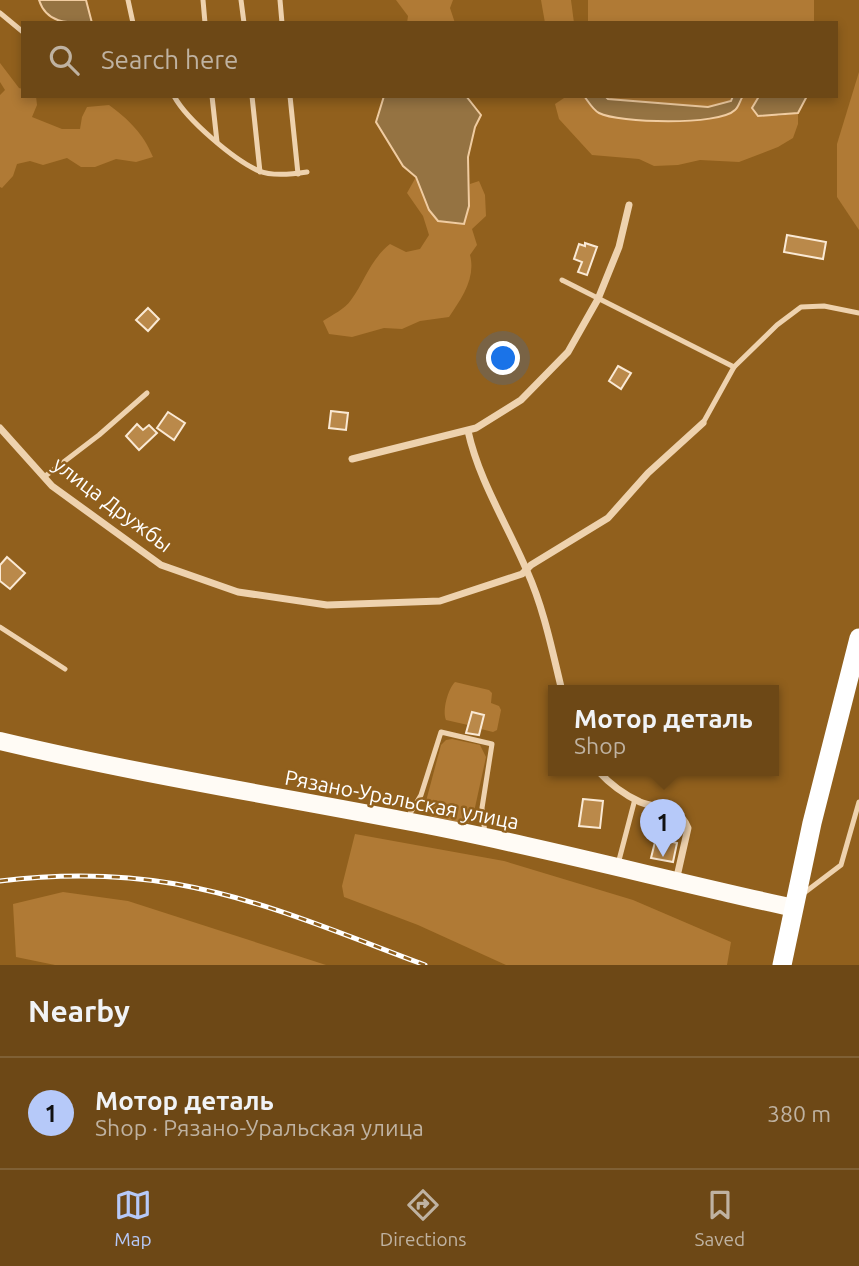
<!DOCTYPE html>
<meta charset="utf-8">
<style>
:root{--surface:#6d4816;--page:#724f1f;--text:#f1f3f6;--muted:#bfb2a1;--line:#7f6035;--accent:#b6c9f9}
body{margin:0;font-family:Ubuntu,sans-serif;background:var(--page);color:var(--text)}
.you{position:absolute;left:504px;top:359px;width:24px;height:24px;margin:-18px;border:5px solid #fff;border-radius:50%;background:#1a73e8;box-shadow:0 0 0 10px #1a73e833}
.badge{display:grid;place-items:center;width:46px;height:46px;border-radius:50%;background:var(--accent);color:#111;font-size:23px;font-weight:700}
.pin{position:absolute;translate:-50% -58px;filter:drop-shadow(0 2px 4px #0008)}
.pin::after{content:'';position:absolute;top:37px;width:24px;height:21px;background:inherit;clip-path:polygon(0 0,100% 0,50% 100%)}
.popup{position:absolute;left:548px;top:685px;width:231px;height:91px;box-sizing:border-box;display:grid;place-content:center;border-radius:0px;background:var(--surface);filter:drop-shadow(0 2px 5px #0005);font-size:23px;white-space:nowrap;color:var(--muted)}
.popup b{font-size:26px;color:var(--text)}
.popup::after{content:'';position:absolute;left:50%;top:100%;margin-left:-14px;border:14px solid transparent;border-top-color:var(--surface)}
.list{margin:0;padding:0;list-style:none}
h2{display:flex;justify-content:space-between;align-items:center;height:91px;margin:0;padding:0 28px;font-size:30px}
h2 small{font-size:23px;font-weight:400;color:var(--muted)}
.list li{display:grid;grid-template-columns:46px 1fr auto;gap:21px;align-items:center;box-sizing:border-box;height:112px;padding:0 28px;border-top:2px solid var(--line)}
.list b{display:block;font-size:26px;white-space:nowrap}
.list p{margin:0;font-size:23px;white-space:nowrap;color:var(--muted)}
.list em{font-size:23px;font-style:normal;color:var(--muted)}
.icon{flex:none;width:38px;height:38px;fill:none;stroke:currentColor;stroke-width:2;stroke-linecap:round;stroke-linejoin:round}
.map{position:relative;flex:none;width:859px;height:965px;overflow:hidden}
.search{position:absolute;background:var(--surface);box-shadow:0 4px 10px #0003;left:21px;right:21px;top:21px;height:77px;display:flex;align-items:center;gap:18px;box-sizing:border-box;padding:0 24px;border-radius:0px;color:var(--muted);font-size:26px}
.sheet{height:203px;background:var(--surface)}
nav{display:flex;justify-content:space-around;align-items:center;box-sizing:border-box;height:98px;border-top:2px solid var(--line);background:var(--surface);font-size:19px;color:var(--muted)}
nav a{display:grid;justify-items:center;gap:4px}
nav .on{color:var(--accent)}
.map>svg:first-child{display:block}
.green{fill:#b07a35}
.water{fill:#957342;stroke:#f0cca1;stroke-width:2}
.building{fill:#ba894a;stroke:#fae9d4;stroke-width:2}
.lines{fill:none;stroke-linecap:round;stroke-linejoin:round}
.lane{stroke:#eed2ae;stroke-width:5}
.street{stroke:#eed2ae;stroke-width:7}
.primary{stroke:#fffbf5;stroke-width:18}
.highway{stroke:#fff;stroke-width:19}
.rail-casing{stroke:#fff;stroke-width:5}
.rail{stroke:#91601d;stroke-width:2.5;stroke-dasharray:8;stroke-linecap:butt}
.labels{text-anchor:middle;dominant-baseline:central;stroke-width:5;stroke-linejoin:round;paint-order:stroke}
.street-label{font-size:21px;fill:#fff;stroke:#91601d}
</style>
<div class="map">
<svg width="859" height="965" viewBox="0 0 859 965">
<rect width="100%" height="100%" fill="#91601d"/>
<g class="green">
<path d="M396 0H453L450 8 455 23H407L408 16Z"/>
<path d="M541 0H571L574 23H545Z"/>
<rect x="588" y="0" width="226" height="23"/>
<path d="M0 63 19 88 23 89V96H36L37 105 32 117 62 129H80L82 117 87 107 109 105C129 120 143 133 153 157L136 162 116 159 95 167H81L67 158 43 165 30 161 17 164 13 176 2 188 0 187V95L5 90 0 82Z"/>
<path d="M859 72V230L837 197V144Z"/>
<path d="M567 96H584C588 101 593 110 599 113 618 123 719 126 735 110 739 107 740 100 743 96H756L778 116 798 113V124L793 138 778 147 739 162 700 160 678 165 654 166 639 159 592 155 559 119 555 104Z"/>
<path d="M605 96H733L732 101 708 107 608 99Z"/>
<path d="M416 177 429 210 469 206 470 184 479 181 485 195 486 216 472 229 477 245 470 255C476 278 462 298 449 317L420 321 402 329 384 328 352 337 329 334 323 321C332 315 345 309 351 300 365 281 370 260 390 244L406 252 420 249 429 235 423 216 407 193Z"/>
<path d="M455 682 489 690 492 693 491 703 499 706 501 710 497 730 493 732 481 729 484 715 472 712 468 725 446 720C442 710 448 689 455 682Z"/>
<path d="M452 739 480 745 486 757 472 821 466 824 431 816 425 805 441 745 446 740Z"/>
<path d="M355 834 504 861 633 900 731 942 727 965H506L418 925 344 897 342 886Z"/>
<path d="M63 892 128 901 326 965H55L16 957 13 904Z"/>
</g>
<g class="water">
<path d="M39 0H86L92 23C70 23 47 25 39 0Z"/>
<path d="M384 96H466L481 115 475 127 468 157 469 206 464 224 438 221 429 210 416 177 403 166 376 122Z"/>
<path d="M584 96H605L608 99 708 107 731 101 733 96H743C740 100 739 107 735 110 719 126 618 123 599 113 593 110 588 101 584 96Z"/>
<path d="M756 96H807L798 113 758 116 752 108 758 98Z"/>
</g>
<g class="building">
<path d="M787 235 826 242 823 259 784 252Z"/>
<path d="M585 243 597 247 587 275 578 272 582 262 574 259 579 244 585 246Z"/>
<path d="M148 308 159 319 148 331 136 320Z"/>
<path d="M618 366 631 373 621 389 609 381Z"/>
<path d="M331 411 348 413 346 430 329 428Z"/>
<path d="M168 412 185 423 174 440 157 428Z"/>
<path d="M137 424 143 430 149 425 157 433 139 450 126 436Z"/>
<path d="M7 557 25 573 10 589 0 581V565Z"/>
<path d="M472 712 484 715 479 735 466 733Z"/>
<path d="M583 799 603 801 600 828 579 826Z"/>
<path d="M656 838 677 843 673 862 651 858Z"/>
</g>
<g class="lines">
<g class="lane">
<path d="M128 0 133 23"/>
<path d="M203 0 205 23"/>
<path d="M241 0 244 23"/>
<path d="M280 0 282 23"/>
<path d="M0 13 23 32"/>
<path d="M174 96C187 120 234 160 259 171 271 176 294 174 307 172"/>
<path d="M212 96 217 142"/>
<path d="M252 96 260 172"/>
<path d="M290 96 298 174"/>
<path d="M562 280 734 367"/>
<path d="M703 423 734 367 777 325 801 307 824 306 859 313"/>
<path d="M44 477 99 435 147 393"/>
<path d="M0 627 65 669"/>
<path d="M408 817 421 795 441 732 492 744 482 808 485 834"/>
<path d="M618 864 635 799"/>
<path d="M804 893 841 865 859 802"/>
</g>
<g class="street">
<path d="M0 428 52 486 161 565 238 592 327 605 440 601 522 574 531 565 608 518 648 473 703 423"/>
<path d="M468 431C479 481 507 524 527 571 544 609 552 650 562 691"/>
<path d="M352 459 476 428 521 400 568 352 598 299 619 247 629 205"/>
<path d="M598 771C609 783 625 795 640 802 658 809 680 807 688 828L676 881"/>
</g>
<path class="primary" d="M0 741C134 773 270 795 406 821 536 845 665 880 794 908"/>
<path class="highway" d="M782 965 812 823 859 638"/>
<g class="rail-casing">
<path id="rail" d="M0 881C58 874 118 874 176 884 262 899 344 935 425 965"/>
</g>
<use href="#rail" class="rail"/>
</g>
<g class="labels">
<g class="street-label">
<text transform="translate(113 504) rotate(37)">улица Дружбы</text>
<text transform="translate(402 799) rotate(11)">Рязано-Уральская улица</text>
</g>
</g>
</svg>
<div class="you"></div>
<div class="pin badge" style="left:663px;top:857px">1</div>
<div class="popup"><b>Мотор деталь</b>Shop</div>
<div class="search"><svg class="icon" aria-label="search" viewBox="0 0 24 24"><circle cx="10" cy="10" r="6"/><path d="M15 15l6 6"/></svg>Search here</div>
</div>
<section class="sheet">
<h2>Nearby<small></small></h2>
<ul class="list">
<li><span class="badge">1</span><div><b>Мотор деталь</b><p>Shop · Рязано-Уральская улица</p></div><em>380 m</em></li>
</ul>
</section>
<nav>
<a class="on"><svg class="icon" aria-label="map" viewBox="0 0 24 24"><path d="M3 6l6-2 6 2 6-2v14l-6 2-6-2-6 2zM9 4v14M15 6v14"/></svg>Map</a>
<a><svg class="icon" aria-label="directions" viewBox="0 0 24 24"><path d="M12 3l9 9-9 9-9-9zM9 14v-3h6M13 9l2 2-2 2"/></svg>Directions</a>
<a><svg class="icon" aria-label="saved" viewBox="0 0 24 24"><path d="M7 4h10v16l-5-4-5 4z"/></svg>Saved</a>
</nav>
